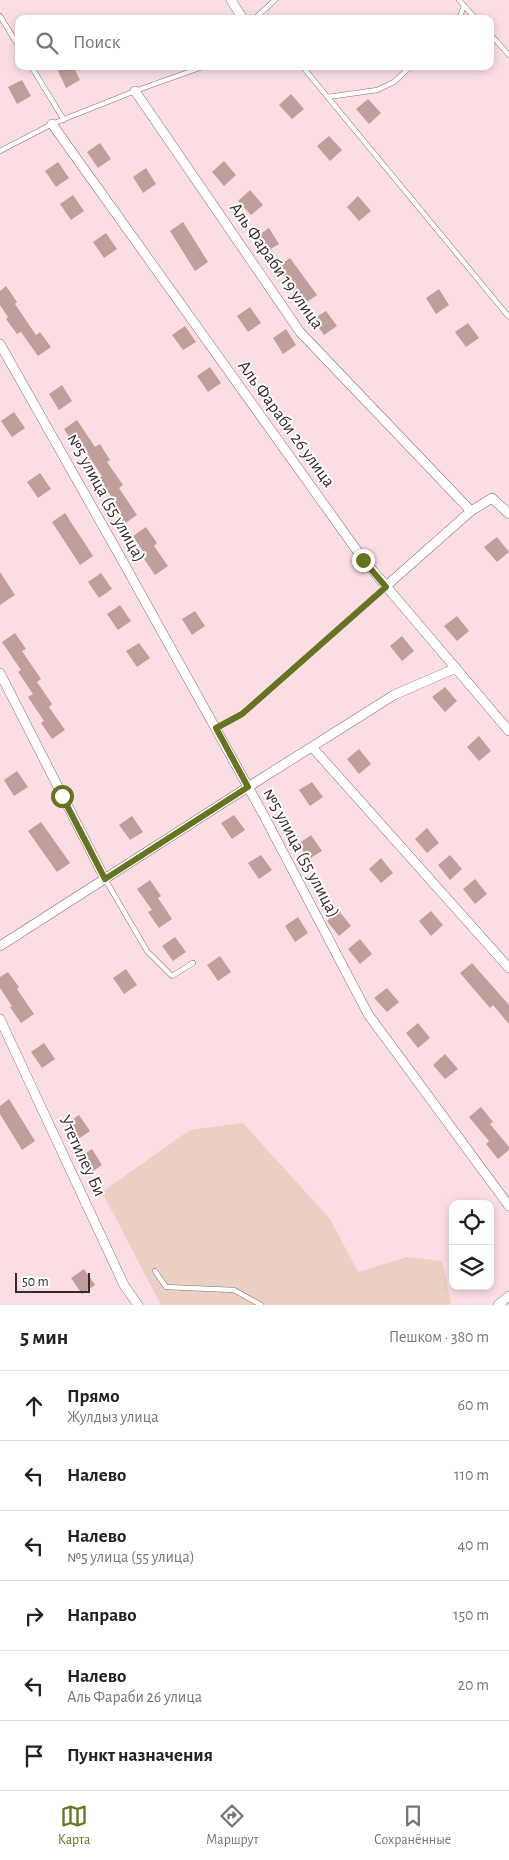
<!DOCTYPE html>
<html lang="ru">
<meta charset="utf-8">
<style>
:root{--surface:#fff;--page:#f6f6f6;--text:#222;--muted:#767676;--line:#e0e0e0;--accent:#66731f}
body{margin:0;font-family:"Alegreya Sans",sans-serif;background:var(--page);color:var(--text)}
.controls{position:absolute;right:15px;bottom:15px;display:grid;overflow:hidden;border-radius:10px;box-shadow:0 2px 8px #0003}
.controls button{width:45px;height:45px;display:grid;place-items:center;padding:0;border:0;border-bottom:1px solid var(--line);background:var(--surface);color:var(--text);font:25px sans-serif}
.scale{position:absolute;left:15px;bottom:12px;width:75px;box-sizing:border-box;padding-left:5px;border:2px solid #36292c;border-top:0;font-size:14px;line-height:18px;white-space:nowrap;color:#36292c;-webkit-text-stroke:4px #fff;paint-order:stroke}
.stop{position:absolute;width:15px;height:15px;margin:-11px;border:4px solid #66731f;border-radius:50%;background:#fff}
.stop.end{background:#66731f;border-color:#fff;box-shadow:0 1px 5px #0008}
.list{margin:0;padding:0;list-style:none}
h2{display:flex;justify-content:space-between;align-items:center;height:65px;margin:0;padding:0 20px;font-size:21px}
h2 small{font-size:16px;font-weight:400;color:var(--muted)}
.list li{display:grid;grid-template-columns:32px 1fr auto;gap:15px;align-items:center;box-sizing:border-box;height:70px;padding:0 20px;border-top:1px solid var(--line)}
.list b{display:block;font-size:19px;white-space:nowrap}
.list p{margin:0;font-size:16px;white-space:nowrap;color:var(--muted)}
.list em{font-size:16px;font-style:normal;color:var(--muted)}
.icon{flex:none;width:28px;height:28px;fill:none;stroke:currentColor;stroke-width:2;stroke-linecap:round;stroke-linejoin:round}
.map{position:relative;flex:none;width:509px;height:1305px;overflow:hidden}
.search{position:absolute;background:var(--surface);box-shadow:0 2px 8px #0003;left:15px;right:15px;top:15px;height:55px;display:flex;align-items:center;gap:12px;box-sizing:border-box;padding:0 18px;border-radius:10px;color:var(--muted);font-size:19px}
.sheet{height:485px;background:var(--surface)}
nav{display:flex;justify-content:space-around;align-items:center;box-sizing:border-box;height:70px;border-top:1px solid var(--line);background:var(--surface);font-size:14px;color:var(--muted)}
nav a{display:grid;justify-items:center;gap:2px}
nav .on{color:var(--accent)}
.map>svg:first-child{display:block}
.green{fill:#e9d0c3}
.building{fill:#c09f9a}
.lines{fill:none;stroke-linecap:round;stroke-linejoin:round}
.service-casing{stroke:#8c6d73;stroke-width:5.5}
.minor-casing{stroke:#8c6d73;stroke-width:10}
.service{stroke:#fff;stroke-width:4.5}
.minor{stroke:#fff;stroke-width:9}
.route{stroke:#66731f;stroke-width:6}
.labels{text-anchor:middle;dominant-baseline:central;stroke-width:4;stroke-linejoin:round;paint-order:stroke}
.street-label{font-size:18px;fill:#36292c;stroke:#fff}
</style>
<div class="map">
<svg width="509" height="1305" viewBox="0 0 509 1305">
<rect width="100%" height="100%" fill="#fbdee4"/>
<path class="green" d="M243 1123 330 1219 358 1272 407 1257 442 1261 451 1303 449 1305H161L102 1192 190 1130Z"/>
<g class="building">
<path d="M66 66H73L80 80 66 88 58 71Z"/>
<path d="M22 80 31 96 17 104 8 87Z"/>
<path d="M291 94 304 109 292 119 279 105Z"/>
<path d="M368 99 381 113 369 124 356 109Z"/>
<path d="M329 136 342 150 330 161 317 146Z"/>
<path d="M100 143 111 159 98 168 87 152Z"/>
<path d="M224 161 236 175 224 186 212 172Z"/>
<path d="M58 162 69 178 56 187 45 171Z"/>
<path d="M146 168 156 184 143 193 133 177Z"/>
<path d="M250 190 263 205 251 215 238 201Z"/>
<path d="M73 195 84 211 71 220 60 204Z"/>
<path d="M358 196 371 211 359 221 347 207Z"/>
<path d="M183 222 208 262 195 271 170 231Z"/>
<path d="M269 228 279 244 266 252 256 237Z"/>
<path d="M106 233 117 249 104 258 93 242Z"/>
<path d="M290 258 317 295 304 304 277 267Z"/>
<path d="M6 286 17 302 15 304 36 335 40 332 51 347 38 356 21 332 17 334 6 319 8 317 0 305V291Z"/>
<path d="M439 289 449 305 436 314 426 298Z"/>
<path d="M250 307 261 323 248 332 237 316Z"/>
<path d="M326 311 337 326 324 335 313 319Z"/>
<path d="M468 323 479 338 466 347 455 332Z"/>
<path d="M185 326 196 342 183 350 172 335Z"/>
<path d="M286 329 296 345 283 354 273 338Z"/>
<path d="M210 367 221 383 208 392 197 376Z"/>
<path d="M62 385 72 401 59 410 49 394Z"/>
<path d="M14 412 25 428 12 437 1 421Z"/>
<path d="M77 420 95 447 100 444 110 460 107 462 123 485 119 488 137 515 124 524 114 508 117 505 99 478 102 476 79 442 74 445 64 429Z"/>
<path d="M40 473 51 489 38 498 27 482Z"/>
<path d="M65 513 93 556 80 565 52 522Z"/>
<path d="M146 527 157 543 154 546 168 566 155 575 144 559 147 557 133 536Z"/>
<path d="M497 537 509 552 497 562 484 547Z"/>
<path d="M0 572 15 595 0 605Z"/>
<path d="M101 573 112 589 99 598 88 582Z"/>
<path d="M120 605 131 621 118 630 107 614Z"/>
<path d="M195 611 205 626 192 635 182 619Z"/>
<path d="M457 616 469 631 457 641 444 626Z"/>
<path d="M15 633 26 649 22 651 41 679 37 682 52 704 49 707 65 730 52 739 41 723 44 721 28 697 33 694 18 672 21 670 2 642Z"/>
<path d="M402 636 414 651 402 661 390 646Z"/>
<path d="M139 643 150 658 137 667 126 651Z"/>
<path d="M445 687 457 701 445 712 432 697Z"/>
<path d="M479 736 491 751 479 761 467 747Z"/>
<path d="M359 749 371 764 359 774 347 759Z"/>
<path d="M17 771 28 787 14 796 4 780Z"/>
<path d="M312 782 323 797 310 806 299 790Z"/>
<path d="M234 815 245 830 232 839 221 823Z"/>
<path d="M132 816 143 832 130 840 119 825Z"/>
<path d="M41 822 70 863 57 872 28 831Z"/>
<path d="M427 828 439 843 427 853 415 839Z"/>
<path d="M311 835 322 851 309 859 298 844Z"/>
<path d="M261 855 272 870 259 879 248 863Z"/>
<path d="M450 855 462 869 450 880 438 865Z"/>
<path d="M381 858 393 873 381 883 369 869Z"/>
<path d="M475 879 487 894 475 904 463 889Z"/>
<path d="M150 880 161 896 158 898 172 919 159 928 148 912 152 910 137 889Z"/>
<path d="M339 911 351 926 339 936 327 921Z"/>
<path d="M431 911 443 925 431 936 419 921Z"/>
<path d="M298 917 308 933 295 942 285 926Z"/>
<path d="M175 937 186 952 173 961 162 946Z"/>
<path d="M360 939 372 954 360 964 348 949Z"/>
<path d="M220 956 231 972 218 981 207 965Z"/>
<path d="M472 963 509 1005V1024L493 1005 490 1008 460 973Z"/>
<path d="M126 969 137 985 124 994 113 978Z"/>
<path d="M8 972 19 987 17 989 34 1014 21 1023 10 1007 12 1006 0 988V977Z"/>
<path d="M387 988 399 1002 387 1012 374 998Z"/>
<path d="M418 1023 430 1038 418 1048 406 1033Z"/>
<path d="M44 1043 55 1059 42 1068 31 1052Z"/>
<path d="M445 1054 458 1069 445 1079 433 1065Z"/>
<path d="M9 1099 35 1141 22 1150 0 1114V1106Z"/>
<path d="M481 1107 493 1122 490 1124 509 1147V1150L498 1159 486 1144 489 1141 469 1117Z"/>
<path d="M79 1115 90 1131 77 1140 66 1124Z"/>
<path d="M92 1149 102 1165 89 1174 78 1158Z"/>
<path d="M84 1269 95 1285 82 1294 71 1278Z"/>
</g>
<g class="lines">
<g class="service-casing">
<g id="service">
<path d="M459 0 476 19"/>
<path d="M0 16 19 47"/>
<path d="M254 19 275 0"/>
<path d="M459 19 464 6"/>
<path d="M490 34 509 55"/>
<path d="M31 66 64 120"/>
<path d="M302 66 509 317"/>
<path d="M328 97 377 90 394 82 411 66"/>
<path d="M0 151 52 124 135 91 205 66"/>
<path d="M215 729 242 714 385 587"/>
<path d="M105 879 147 951 172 976 193 963"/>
<path d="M155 1271 166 1287 234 1290 261 1305"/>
</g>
</g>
<g class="minor-casing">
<g id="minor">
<path d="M231 0 243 19"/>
<path d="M135 91 300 332 471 511 385 587"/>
<path d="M52 124 363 559 509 731"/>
<path d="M0 344 117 551 262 812 368 1014 509 1206"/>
<path d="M471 511 492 498 509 514"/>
<path d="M0 673 105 879"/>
<path d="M312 747 509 968"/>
<path d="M0 946 248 787 394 695 456 668"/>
<path d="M0 1019 124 1285 138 1305"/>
<path d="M498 1305 509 1296"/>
</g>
</g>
<use href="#service" class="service"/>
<use href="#minor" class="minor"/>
</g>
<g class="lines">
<path class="route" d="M62 796 105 879 248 787 216 728 242 714 386 587 363 560"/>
</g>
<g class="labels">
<g class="street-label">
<text transform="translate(276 266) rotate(55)">Аль Фараби 19 улица</text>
<text transform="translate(286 424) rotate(54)">Аль Фараби 26 улица</text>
<text transform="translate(106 498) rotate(61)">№5 улица (55 улица)</text>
<text transform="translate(301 853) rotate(62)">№5 улица (55 улица)</text>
<text transform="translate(82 1156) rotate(65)">Утетилеу Би</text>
</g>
</g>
</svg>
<div class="controls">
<button><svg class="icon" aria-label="locate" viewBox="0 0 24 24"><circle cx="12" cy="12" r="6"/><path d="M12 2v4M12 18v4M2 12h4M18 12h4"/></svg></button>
<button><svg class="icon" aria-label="layers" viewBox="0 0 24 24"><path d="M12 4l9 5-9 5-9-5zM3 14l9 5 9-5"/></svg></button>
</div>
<div class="scale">50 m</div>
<div class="stop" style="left:62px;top:796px"></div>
<div class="stop end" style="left:363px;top:560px"></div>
<div class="search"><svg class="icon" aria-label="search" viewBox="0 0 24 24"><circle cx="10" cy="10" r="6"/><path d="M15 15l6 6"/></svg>Поиск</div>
</div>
<section class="sheet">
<h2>5 мин<small>Пешком · 380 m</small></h2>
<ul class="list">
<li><svg class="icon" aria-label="ahead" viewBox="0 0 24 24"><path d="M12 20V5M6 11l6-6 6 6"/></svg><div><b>Прямо</b><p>Жулдыз улица</p></div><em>60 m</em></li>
<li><svg class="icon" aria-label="left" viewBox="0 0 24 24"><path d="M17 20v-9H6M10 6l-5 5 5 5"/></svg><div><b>Налево</b></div><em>110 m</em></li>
<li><svg class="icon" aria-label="left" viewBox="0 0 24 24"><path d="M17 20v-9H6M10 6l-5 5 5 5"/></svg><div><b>Налево</b><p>№5 улица (55 улица)</p></div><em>40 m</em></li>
<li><svg class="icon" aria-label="right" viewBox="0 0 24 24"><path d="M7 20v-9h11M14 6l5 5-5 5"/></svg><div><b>Направо</b></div><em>150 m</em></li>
<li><svg class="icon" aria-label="left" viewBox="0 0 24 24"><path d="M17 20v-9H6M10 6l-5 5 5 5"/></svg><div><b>Налево</b><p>Аль Фараби 26 улица</p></div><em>20 m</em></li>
<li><svg class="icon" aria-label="arrive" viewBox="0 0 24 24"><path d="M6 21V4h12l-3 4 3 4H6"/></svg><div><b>Пункт назначения</b></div></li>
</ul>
</section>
<nav>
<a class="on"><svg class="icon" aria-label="map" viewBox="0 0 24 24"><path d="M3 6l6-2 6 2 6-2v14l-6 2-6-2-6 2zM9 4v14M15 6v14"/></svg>Карта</a>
<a><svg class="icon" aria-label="directions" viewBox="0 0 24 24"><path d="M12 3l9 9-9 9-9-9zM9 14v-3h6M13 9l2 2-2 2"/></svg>Маршрут</a>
<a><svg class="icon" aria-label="saved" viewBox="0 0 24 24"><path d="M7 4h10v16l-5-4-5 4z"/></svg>Сохранённые</a>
</nav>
